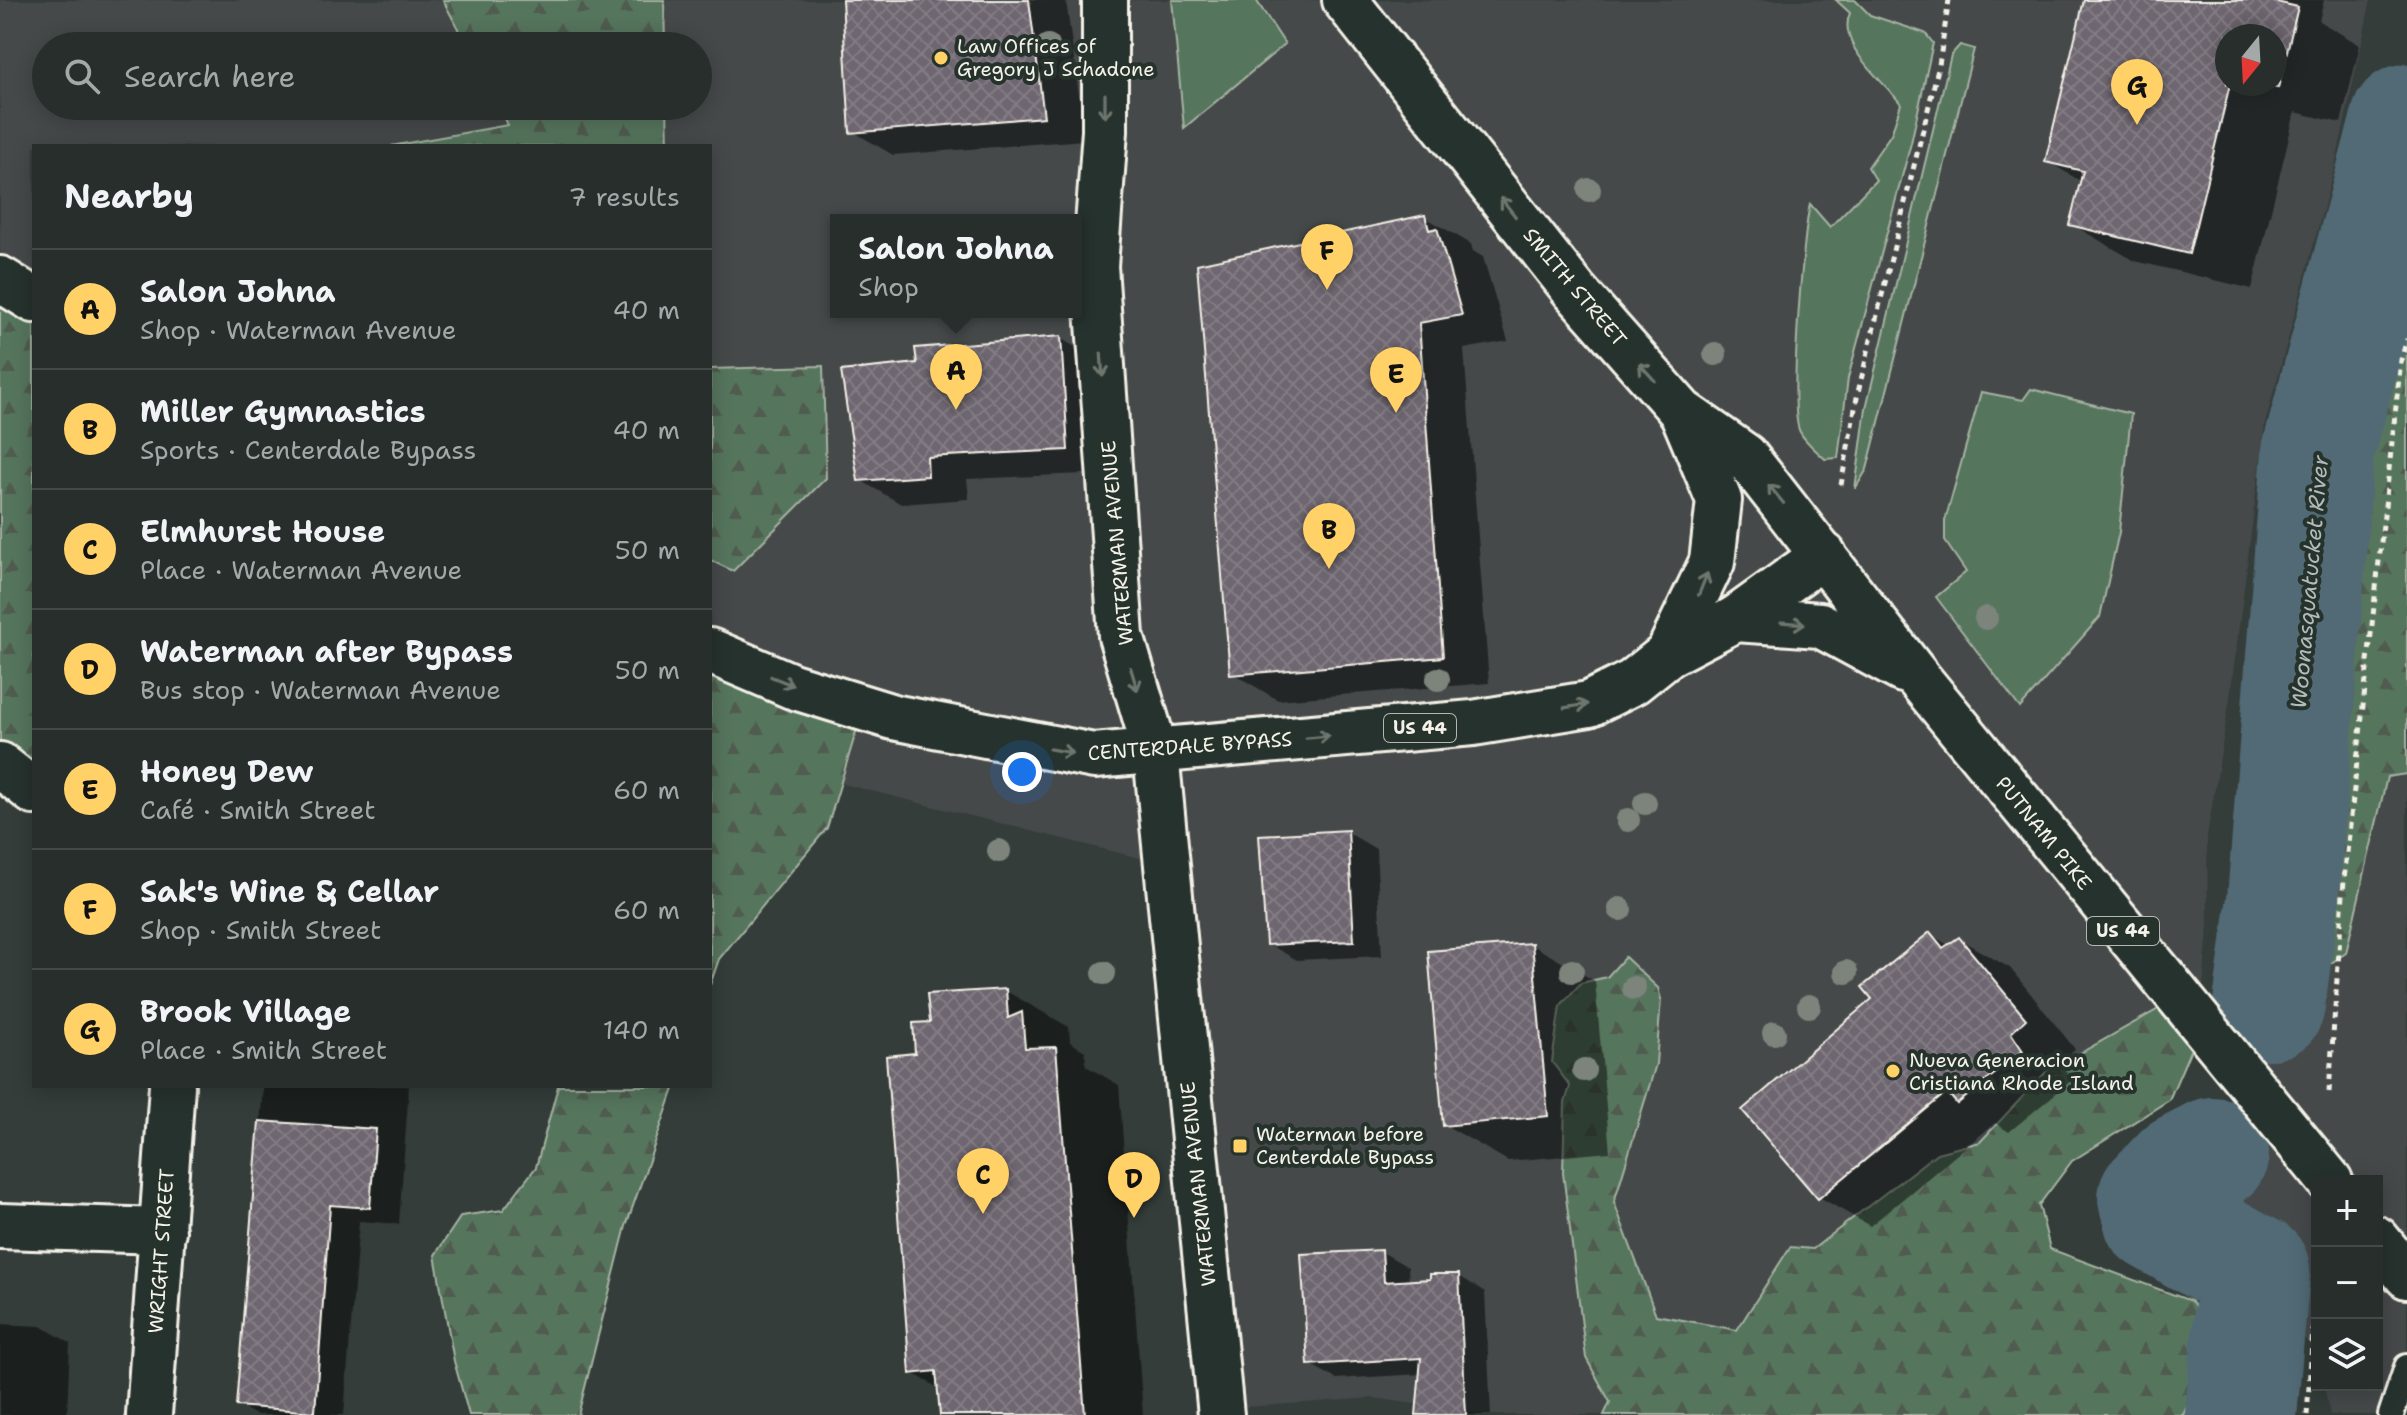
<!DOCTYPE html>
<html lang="en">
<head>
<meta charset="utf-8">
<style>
  :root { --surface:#272e2c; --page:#333a38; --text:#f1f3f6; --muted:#a4a8a9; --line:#434a48; --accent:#ffd166 }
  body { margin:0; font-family:"Shantell Sans",sans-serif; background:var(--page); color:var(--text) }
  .controls { position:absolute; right:24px; bottom:24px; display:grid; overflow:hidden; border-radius:0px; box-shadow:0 4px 20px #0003 }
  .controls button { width:72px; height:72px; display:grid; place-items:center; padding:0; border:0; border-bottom:2px solid var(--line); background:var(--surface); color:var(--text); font:40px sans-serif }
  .compass { position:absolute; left:2215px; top:24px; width:72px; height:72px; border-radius:50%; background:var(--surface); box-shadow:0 4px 20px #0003; rotate:198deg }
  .you { position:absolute; left:1022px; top:772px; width:28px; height:28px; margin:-20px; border:6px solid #fff; border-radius:50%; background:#1a73e8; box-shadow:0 0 0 12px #1a73e833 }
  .badge { display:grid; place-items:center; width:52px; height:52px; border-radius:50%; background:var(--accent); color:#111; font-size:26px; font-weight:700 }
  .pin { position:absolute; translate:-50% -66px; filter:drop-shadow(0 2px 4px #0008) }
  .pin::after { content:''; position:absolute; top:42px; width:28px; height:24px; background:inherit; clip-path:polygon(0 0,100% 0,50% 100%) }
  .popup { position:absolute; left:830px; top:214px; width:252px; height:104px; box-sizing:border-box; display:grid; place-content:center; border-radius:0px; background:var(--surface); filter:drop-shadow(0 2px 6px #0005); font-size:26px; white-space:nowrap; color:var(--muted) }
  .popup b { font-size:30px; color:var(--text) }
  .popup::after { content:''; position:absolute; left:50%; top:100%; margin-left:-16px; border:16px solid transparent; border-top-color:var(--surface) }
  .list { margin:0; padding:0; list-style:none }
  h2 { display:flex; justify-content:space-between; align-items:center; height:104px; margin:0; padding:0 32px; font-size:34px }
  h2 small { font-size:26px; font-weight:400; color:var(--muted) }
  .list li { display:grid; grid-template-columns:52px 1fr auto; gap:24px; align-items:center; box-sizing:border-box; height:120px; padding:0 32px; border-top:2px solid var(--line) }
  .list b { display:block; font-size:30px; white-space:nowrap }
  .list p { margin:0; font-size:26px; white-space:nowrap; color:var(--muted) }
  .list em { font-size:26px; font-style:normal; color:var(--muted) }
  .icon { flex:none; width:44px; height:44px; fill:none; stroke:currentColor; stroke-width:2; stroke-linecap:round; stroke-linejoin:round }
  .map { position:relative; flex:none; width:2407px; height:1415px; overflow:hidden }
  .search { position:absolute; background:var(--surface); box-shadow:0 4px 20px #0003; left:32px; top:32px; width:680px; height:88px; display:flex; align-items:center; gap:20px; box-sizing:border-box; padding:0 28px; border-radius:44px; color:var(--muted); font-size:30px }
  .panel { position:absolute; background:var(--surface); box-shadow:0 4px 20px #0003; left:32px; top:144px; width:680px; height:944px; border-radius:0px }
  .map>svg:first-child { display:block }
</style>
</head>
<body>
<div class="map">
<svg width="2407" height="1415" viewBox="0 0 2407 1415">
  <defs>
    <pattern id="forest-firs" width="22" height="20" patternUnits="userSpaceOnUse" patternTransform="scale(2)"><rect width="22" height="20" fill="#56755d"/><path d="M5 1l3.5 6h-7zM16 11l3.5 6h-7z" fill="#4f5c50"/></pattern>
    <pattern id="building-cross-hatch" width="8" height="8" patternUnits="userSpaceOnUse" patternTransform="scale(2)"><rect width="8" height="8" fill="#6e666f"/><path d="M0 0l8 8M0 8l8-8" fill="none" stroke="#837c84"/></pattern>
  </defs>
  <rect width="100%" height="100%" fill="#343d3a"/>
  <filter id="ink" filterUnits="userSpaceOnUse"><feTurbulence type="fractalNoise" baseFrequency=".0125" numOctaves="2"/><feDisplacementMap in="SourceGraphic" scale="16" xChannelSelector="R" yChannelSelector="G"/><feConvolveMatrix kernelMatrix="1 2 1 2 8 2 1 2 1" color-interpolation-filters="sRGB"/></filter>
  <g filter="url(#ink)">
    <!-- built -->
    <g fill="#45494a" fill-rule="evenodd">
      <path d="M0,0H2371L2336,162L2265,424L2230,697L2207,837L2208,931L2202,998L2045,1073L1980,1142L1937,1153L1812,1250L1790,1247L1737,1330L1656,1315L1614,1201L1656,1064L1607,977L1581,983L1565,1104L1563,1173L1586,1358L1611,1402L1604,1415H1493L1373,1398L1218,1409L1179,868L760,763L710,738V146H34V389L0,365ZM2227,36H2275V84H2227ZM46,46H698V106H46ZM836,220H1076V312H836Z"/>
      <polygon points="2407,774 2407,1415 2330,1415 2324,1385 2377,1385 2377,1181 2317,1181 2317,1353 2257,1284 2153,1224 2161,1197 2227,1139 2250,1075 2252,1050 2263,1009 2346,953 2387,777"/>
    </g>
    <!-- green -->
    <g fill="#56755d" stroke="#a5b3a2" stroke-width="2">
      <polygon points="1172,0 1256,0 1285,44 1184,128"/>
      <path d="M1836,0H1855L1870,15L1925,33L1933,43L1911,143L1848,378L1838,458L1825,459C1817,451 1805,442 1800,432C1788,411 1803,235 1810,204L1830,227L1876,180L1868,167L1891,134L1901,104C1882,79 1836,45 1850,13Z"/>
      <polygon points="1960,45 1974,49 1867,469 1855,489 1866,408 1951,55"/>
      <polygon points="2031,389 2131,414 2119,532 2100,617 2020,708 1936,597 1966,572 1945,541 1945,521 1981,392 2023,400"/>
    </g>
    <!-- forest -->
    <g fill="url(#forest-firs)" stroke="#a5b3a2" stroke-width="2">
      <polygon points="443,0 664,0 665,46 467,46"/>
      <polygon points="499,106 667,106 668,146 391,146 508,125"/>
      <polygon points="2407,148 2407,774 2387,777 2346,953 2263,1009 2291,859 2298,786 2327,612 2361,336"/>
      <polygon points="0,267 34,286 34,762 0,743"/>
      <polygon points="823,366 826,478 733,571 710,560 710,369"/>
      <polygon points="710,631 866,699 827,828 719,959 710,985"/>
      <polygon points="1625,957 1658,988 1661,999 1656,1064 1614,1202 1656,1315 1737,1330 1790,1247 1813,1249 1937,1153 1980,1142 2045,1073 2171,1002 2196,1037 2169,1100 2072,1161 2039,1205 2050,1249 2191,1301 2220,1335 2183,1415 1604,1415 1610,1402 1586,1358 1563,1173 1565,1103 1570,1086 1552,1062 1560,1006 1581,983 1607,977"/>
      <polygon points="558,1086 675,1086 626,1226 578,1415 469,1415 454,1361 435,1255 461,1216 503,1210 536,1167"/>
    </g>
    <!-- shadow -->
    <g fill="#0007" fill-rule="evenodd">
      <polygon points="844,0 1066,0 1085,140 893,155 852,131"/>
      <path d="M2086,0H2324L2319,21L2360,45L2341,123L2295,112L2252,289L2135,261L2071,224L2082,182L2047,161ZM2227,36H2275V84H2227Z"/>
      <polygon points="1425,217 1471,244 1473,251 1483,257 1508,341 1464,349 1489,683 1278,700 1232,673"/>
      <polygon points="1060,338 1101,362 1108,473 967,479 969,499 901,504 860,480 919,365"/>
      <polygon points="1347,832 1376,849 1382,956 1297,960 1268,944"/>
      <polygon points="1930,934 1950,946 1959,939 2010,968 2075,1049 2060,1063 2072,1080 2009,1132 1995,1123 1870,1226 1819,1197 1875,999"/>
      <polygon points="1532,945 1595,981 1610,1152 1508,1161 1445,1125"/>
      <polygon points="1006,991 1069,1027 1070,1042 1085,1051 1086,1066 1119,1085 1143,1415 942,1415 940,1389 911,1372 917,1055 932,1024"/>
      <polygon points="263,1086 409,1086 399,1224 359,1221 344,1415 256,1415 238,1405"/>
      <polygon points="1382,1252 1408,1267 1409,1283 1459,1276 1485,1292 1491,1415 1418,1415 1422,1374 1336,1379 1310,1364"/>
      <polygon points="0,1324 41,1326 70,1343 67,1415 0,1415"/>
    </g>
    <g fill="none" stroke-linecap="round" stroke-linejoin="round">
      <!-- river -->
      <g stroke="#516a75" stroke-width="112">
        <polyline points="2269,1004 2283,900 2318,452 2407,120"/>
        <polyline points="2213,1153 2182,1169 2154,1198 2159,1217 2254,1271 2241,1415"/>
      </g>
    </g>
    <!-- building -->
    <g fill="url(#building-cross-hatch)" stroke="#f4f1e8" stroke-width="2">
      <polygon points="842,0 1029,0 1044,117 850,133"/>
      <polygon points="2084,0 2268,0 2298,7 2278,88 2260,84 2275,84 2275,36 2227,36 2227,84 2230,84 2189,254 2069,225 2083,171 2045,162"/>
      <polygon points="1425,215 1429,230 1437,228 1462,315 1419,323 1443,657 1230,675 1197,264"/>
      <polygon points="1061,336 1068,450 927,457 928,476 858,481 841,371 917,363 915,348"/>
      <polygon points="1348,830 1354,941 1266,945 1259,835"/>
      <polygon points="1930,932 1943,948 1959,937 2026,1019 2011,1033 2023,1051 1957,1104 1947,1092 1818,1199 1742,1110 1872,999 1862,987"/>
      <polygon points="1532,943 1548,1116 1443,1126 1428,951"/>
      <polygon points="1006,989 1008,1018 1022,1012 1025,1048 1056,1047 1085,1415 940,1415 936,1371 910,1374 886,1056 915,1053 913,1023 930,1022 927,994"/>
      <polygon points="259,1121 376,1129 370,1208 330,1205 315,1412 236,1406"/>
      <polygon points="1382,1250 1384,1282 1430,1279 1430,1274 1459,1274 1466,1415 1416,1415 1421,1358 1308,1365 1301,1254"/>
    </g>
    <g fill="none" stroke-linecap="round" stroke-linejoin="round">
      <defs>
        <polyline id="lane" points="2391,1415 2407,1367"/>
        <g id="street">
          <polyline points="0,765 34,792"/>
          <polyline points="0,1226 163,1231"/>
          <polyline points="149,1415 172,1086"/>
        </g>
        <polyline id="secondary" points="1105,0 1105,131 1095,266 1121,636 1156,753 1221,1415"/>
        <g id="primary">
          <polyline points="1345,0 1574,290 1682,412 1745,456 1919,679 2330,1181"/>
          <polyline points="0,279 34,300"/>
          <polyline points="1735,619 1824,555"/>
          <polyline points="710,651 792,686 893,717 1094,756 1473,723 1589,704 1633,682 1668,654 1735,619 1820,625 1903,670"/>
          <polyline points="1668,654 1712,562 1719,500 1683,414"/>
          <polyline points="2377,1239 2407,1276"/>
        </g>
      </defs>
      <!-- lane casing -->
      <use href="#lane" stroke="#f4f1e8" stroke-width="30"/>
      <!-- street casing -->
      <use href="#street" stroke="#f4f1e8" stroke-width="50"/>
      <!-- secondary casing -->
      <use href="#secondary" stroke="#f4f1e8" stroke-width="50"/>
      <!-- primary casing -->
      <use href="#primary" stroke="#f4f1e8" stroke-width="50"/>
      <!-- path -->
      <g stroke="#f4f1e8" stroke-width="5" stroke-dasharray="6 6" stroke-linecap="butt">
        <polyline points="1841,485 1858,392 1939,65 1949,0"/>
        <polyline points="2329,1092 2344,880 2401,360 2407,339"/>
        <polyline points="2307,1415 2317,1272"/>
      </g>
      <!-- lane -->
      <use href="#lane" stroke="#26332d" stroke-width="24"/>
      <!-- street -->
      <use href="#street" stroke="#26332d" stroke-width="44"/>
      <!-- secondary -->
      <use href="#secondary" stroke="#26332d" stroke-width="44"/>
      <!-- primary -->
      <use href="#primary" stroke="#26332d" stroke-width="44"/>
    </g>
    <!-- trees -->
    <g fill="#7b847b">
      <circle cx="1048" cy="46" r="12"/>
      <circle cx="1589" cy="190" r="12"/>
      <circle cx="1715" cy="354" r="12"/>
      <circle cx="1986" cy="618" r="12"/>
      <circle cx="1438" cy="679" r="12"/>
      <circle cx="1645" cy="803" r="12"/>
      <circle cx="1628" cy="820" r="12"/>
      <circle cx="999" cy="851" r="12"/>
      <circle cx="1620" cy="909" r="12"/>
      <circle cx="1572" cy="971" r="12"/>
      <circle cx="1846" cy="972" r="12"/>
      <circle cx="1104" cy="973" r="12"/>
      <circle cx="1634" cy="988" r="12"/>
      <circle cx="1809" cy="1006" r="12"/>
      <circle cx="1774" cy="1033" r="12"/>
      <circle cx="1584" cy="1070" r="12"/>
    </g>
    <!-- one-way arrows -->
    <defs><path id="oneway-shaft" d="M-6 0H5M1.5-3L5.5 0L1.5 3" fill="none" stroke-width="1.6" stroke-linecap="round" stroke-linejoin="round" transform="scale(2)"/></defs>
    <g stroke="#6e766e">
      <use href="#oneway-shaft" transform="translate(1105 106) rotate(90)"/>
      <use href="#oneway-shaft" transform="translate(1508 207) rotate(-128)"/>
      <use href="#oneway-shaft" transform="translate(1102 365) rotate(86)"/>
      <use href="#oneway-shaft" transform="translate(1647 372) rotate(-132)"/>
      <use href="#oneway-shaft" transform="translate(1776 494) rotate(-129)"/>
      <use href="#oneway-shaft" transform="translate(1703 584) rotate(-68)"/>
      <use href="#oneway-shaft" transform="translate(1793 623) rotate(4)"/>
      <use href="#oneway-shaft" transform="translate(1134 679) rotate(73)"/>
      <use href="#oneway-shaft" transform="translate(782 681) rotate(22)"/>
      <use href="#oneway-shaft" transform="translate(1576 706) rotate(-9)"/>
      <use href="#oneway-shaft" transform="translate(1318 737) rotate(-5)"/>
      <use href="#oneway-shaft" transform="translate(1061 751) rotate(10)"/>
    </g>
  </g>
  <!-- markers -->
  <g fill="#ffd166" stroke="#26332d" stroke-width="3">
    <circle cx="941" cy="58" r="8"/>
    <circle cx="1893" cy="1071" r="8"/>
    <rect x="1232" y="1138" width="16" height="16" rx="4"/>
  </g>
  <g text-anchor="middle" stroke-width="8" stroke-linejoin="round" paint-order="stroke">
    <!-- shield labels -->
    <g fill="#26332d" stroke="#b6b8b0" stroke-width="2">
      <rect x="1384" y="714" width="72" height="28" rx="6"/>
      <rect x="2087" y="917" width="72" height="28" rx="6"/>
    </g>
    <g font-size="18" font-weight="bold" fill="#f4f1e8">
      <text x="1420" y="734">US 44</text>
      <text x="2123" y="937">US 44</text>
    </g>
    <!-- poi labels -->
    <g font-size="20" fill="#f4f1e8" stroke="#26332d" text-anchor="start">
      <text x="957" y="53">Law Offices of<tspan x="957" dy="23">Gregory J Schadone</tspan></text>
      <text x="1909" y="1067">Nueva Generacion<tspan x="1909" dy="23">Cristiana Rhode Island</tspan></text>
      <text x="1256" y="1141">Waterman before<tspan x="1256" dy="23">Centerdale Bypass</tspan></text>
    </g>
    <!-- street labels -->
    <g font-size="20" fill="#f4f1e8" stroke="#26332d">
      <text transform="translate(1575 287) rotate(50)" y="7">SMITH STREET</text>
      <text transform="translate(1117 543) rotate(-95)" y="7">WATERMAN AVENUE</text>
      <text transform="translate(1190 746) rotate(-4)" y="7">CENTERDALE BYPASS</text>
      <text transform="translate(2044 833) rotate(51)" y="7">PUTNAM PIKE</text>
      <text transform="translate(1198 1184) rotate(-96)" y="7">WATERMAN AVENUE</text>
      <text transform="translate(161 1251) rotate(-86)" y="7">WRIGHT STREET</text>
    </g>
    <!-- water labels -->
    <g font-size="22" font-style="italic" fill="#b3bbba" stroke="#26332d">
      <text transform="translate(2309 582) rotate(-85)" y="8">Woonasquatucket River</text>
    </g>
  </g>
</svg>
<div class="controls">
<button>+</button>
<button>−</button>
<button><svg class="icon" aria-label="layers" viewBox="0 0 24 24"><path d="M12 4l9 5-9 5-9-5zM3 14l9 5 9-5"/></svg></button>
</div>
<svg class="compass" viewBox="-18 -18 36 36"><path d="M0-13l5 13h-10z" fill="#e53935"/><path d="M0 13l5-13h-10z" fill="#a4a8a9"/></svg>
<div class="you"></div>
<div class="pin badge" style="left:956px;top:410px">A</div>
<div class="popup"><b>Salon Johna</b>Shop</div>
<div class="pin badge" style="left:1329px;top:569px">B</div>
<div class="pin badge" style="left:983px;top:1214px">C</div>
<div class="pin badge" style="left:1134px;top:1218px">D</div>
<div class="pin badge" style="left:1396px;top:413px">E</div>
<div class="pin badge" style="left:1327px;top:290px">F</div>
<div class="pin badge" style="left:2137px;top:125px">G</div>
<div class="search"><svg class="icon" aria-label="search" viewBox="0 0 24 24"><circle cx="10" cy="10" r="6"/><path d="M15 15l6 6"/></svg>Search here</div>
<section class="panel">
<h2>Nearby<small>7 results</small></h2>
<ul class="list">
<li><span class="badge">A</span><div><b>Salon Johna</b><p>Shop · Waterman Avenue</p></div><em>40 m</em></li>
<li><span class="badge">B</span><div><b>Miller Gymnastics</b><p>Sports · Centerdale Bypass</p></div><em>40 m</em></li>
<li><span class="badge">C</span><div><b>Elmhurst House</b><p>Place · Waterman Avenue</p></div><em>50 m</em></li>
<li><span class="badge">D</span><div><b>Waterman after Bypass</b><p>Bus stop · Waterman Avenue</p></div><em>50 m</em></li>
<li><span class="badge">E</span><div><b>Honey Dew</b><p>Café · Smith Street</p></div><em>60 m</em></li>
<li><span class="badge">F</span><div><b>Sak's Wine &amp; Cellar</b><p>Shop · Smith Street</p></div><em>60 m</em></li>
<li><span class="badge">G</span><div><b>Brook Village</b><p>Place · Smith Street</p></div><em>140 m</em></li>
</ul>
</section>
</div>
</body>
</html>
